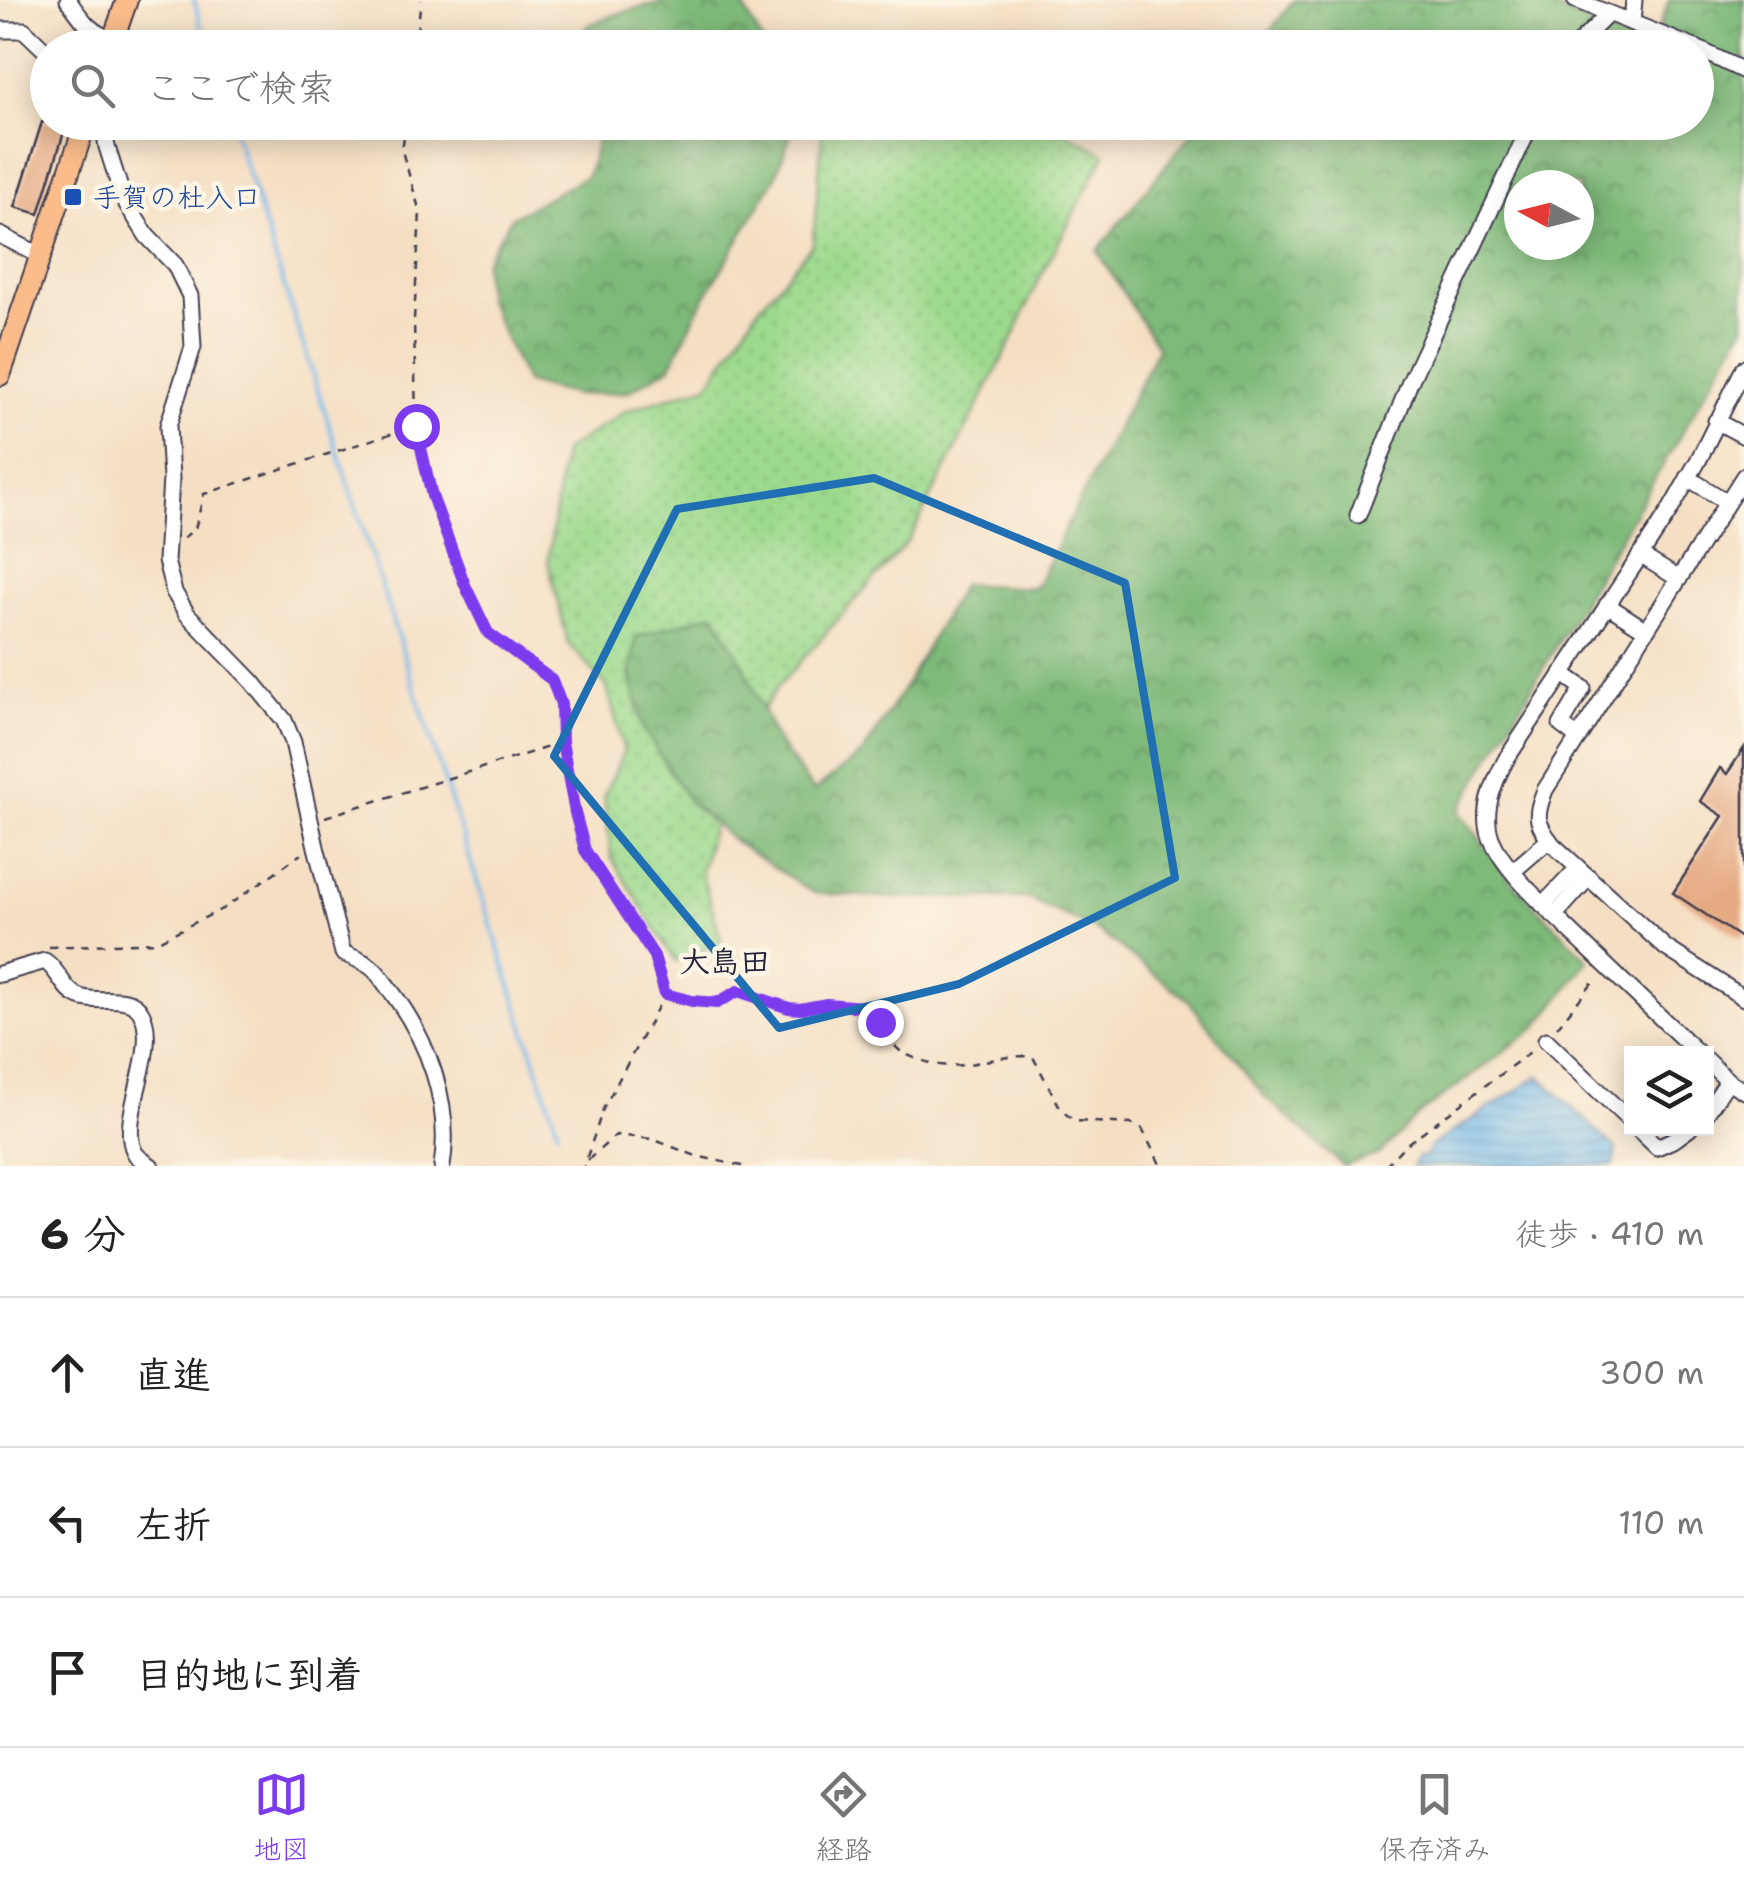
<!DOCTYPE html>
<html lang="ja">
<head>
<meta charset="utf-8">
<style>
  :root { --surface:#fff; --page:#f2f2f2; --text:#222; --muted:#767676; --line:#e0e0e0; --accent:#7c3aed }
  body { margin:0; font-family:"Shantell Sans","Klee One",sans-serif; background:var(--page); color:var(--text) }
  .controls { position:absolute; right:30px; bottom:30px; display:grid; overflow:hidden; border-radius:0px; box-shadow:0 5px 25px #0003 }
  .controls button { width:90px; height:90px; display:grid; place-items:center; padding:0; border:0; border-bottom:2px solid var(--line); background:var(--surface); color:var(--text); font:50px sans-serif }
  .compass { position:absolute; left:1504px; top:170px; width:90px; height:90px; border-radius:50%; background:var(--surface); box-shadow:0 5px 25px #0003; rotate:277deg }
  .stop { position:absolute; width:30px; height:30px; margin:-22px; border:8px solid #7c3aed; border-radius:50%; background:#fff }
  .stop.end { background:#7c3aed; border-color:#fff; box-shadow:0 2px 10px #0008 }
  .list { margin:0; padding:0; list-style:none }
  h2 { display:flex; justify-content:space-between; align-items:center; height:130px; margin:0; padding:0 40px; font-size:42px }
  h2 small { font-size:32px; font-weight:400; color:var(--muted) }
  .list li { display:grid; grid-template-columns:65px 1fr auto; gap:30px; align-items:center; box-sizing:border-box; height:150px; padding:0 40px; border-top:2px solid var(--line) }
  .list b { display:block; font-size:38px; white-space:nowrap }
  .list em { font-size:32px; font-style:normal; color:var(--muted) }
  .icon { flex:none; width:55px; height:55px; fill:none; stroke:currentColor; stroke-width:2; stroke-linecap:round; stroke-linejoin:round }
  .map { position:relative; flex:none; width:1744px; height:1166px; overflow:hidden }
  .search { position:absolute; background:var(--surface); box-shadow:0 5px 25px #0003; left:30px; right:30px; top:30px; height:110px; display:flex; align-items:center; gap:25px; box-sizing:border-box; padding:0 35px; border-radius:55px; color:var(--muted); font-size:38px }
  .sheet { height:580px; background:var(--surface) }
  nav { display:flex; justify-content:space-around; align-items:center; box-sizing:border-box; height:140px; border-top:2px solid var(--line); background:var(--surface); font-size:28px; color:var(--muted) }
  nav a { display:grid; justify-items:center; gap:5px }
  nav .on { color:var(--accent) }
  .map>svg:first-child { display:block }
</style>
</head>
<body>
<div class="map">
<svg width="1744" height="1166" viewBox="0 0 1744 1166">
  <defs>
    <pattern id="grass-dots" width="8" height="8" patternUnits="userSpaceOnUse" patternTransform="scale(2.5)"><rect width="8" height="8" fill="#9dda8e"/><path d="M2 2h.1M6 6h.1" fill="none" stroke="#87bb7b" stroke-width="1.8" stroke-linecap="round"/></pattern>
    <pattern id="forest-crowns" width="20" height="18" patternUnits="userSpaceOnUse" patternTransform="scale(2.5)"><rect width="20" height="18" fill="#7eba79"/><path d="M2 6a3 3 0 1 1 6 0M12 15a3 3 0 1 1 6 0" fill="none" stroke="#679764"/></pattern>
    <pattern id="water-rules" width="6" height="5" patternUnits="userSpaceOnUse" patternTransform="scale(2.5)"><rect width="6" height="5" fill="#74baeb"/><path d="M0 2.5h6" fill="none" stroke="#5f97c0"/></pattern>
  </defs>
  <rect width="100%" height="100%" fill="#fcf5e5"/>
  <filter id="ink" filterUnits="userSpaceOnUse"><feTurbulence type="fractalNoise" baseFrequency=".01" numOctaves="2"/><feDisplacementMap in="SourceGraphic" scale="20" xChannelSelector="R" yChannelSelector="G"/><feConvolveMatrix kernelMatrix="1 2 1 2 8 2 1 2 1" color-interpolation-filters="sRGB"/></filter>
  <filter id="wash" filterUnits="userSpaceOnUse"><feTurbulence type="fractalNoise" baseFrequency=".0048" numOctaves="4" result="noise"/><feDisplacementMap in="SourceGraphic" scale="40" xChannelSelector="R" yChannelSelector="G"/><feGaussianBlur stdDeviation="2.25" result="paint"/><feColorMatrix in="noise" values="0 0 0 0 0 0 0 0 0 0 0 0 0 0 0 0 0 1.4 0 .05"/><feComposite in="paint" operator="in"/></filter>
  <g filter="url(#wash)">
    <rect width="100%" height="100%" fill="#f5dfc4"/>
    <!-- grass -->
    <polygon fill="url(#grass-dots)" stroke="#607e64" stroke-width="2.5" points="823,123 1049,123 1105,154 1034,289 1015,334 909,540 776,689 731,759 701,871 722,942 676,962 611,857 604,795 624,751 607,687 568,643 548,562 563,452 628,410 708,385 757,310 813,244"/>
    <!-- forest -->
    <g fill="url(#forest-crowns)" stroke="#506e5a" stroke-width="2.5" fill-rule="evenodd">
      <polygon points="668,0 740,0 765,47 574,47 587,26 620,13"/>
      <polygon points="1294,0 1536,0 1644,47 1257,48"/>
      <path d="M1669,0H1744V327L1459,811L1511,881L1589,960L1537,1027L1418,1115L1379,1154L1343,1166L1264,1096L1187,999L1097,930L1027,898H894L814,893L739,845L689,802L643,728L630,674L636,637L714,613L743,664L778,743L814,791L863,753L907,683L962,584L1035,588L1158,348L1097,251L1200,123L1696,122V48L1653,47ZM1519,185H1579V245H1519Z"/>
      <polygon points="585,123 795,123 775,178 701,304 670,367 627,392 576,395 526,383 486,297 484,262 512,217 587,176 597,141"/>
    </g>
    <!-- water -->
    <polygon fill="url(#water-rules)" stroke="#4b6e93" stroke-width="2.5" points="1539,1076 1616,1149 1614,1165 1413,1166 1418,1156 1425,1158 1432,1145"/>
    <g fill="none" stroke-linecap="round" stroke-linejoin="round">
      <!-- stream -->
      <g stroke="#74baeb" stroke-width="4">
        <polyline points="194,0 207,48"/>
        <polyline points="231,122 558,1131"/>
      </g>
    </g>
    <g id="blocks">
      <!-- building -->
      <g fill="#e4a57d">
        <polygon points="42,122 67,122 39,214 15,207"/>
        <polygon points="1744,748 1744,940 1673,893 1723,816 1700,801 1720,768 1727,774"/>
      </g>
    </g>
  </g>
  <g filter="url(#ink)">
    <use href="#blocks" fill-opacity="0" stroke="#423e50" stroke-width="2.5"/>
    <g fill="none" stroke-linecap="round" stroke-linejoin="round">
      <defs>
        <g id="minor">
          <path d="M68,0C81,18 90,34 113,39"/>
          <polyline points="1575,0 1695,48"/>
          <polyline points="1632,23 1634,0"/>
          <polyline points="0,30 24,30 48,53"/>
          <polyline points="1574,48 1608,14"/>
          <polyline points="1696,48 1744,71"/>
          <path d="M103,122L107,147L123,198L147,236L175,265L190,296L193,347L168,426L171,479L166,561L174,592L187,614L252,681L284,720L293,742L316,847L343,953C352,957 363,961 371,967C379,973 385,984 391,991C428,1040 452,1104 442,1166"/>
          <polyline points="0,235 41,256"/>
          <polyline points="1716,421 1744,436"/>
          <path d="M1744,476L1545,790C1535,816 1535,822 1553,845L1666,948L1744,998"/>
          <polyline points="1688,478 1727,502"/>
          <polyline points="1358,515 1410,382 1532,122"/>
          <polyline points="1640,555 1679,579"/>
          <polyline points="1607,605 1646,630"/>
          <polyline points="1562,673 1583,688 1561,725 1578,738"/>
          <polyline points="1513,871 1549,840"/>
          <polyline points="1543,905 1578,868"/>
          <polyline points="1554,916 1589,877"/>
          <path d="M0,974L45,961C61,972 63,993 83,998C101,1003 131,993 141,1012C161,1048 118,1117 134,1151C137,1158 144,1161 151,1166"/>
          <polyline points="1546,1040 1632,1123"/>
          <path d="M1699,1054C1654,1011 1609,969 1565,926C1541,902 1504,870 1491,838C1481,811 1494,781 1507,758L1669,512L1698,461L1744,368"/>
          <polyline points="1706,1060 1728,1081 1744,1091"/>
          <polyline points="1706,1114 1728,1081"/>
          <polyline points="1637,1128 1657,1147 1675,1139 1690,1128"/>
        </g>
        <g id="major">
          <polyline points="110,48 127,0"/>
          <polyline points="0,375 86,122"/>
        </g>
      </defs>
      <!-- minor casing -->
      <use href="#minor" stroke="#423e50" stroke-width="19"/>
      <!-- major casing -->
      <use href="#major" stroke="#423e50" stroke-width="24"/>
      <!-- path -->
      <g stroke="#423e50" stroke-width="2.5" stroke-dasharray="8 8" stroke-linecap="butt">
        <polyline points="415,48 421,0"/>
        <polyline points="406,122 402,151 420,212 414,319 416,426 431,496 465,585 489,633 552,680 561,704 562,742 575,813 585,850 654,956 665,994 603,1109 584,1166"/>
        <polyline points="183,538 195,529 204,494 415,426"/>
        <polyline points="325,817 561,743"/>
        <polyline points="49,947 156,942 226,907 301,854"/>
        <path d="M666,994L692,1001L717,1003L738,991C757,996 778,1009 797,1009C818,1009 845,998 865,1008C882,1017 885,1038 899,1050C905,1055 919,1060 927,1062C962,1074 997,1052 1033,1057L1062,1111L1075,1121L1131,1124L1142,1129L1161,1166"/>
        <polyline points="1557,1027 1596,979"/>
        <polyline points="588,1160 616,1135 652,1139 696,1156 742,1166"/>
        <polyline points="1385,1166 1404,1146 1533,1050"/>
      </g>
      <!-- minor -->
      <use href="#minor" stroke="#fff" stroke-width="15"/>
      <!-- major -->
      <use href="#major" stroke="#f9bc8a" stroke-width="20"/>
    </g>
  </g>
  <g fill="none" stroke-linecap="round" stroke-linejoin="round" filter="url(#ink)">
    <!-- route -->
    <polyline stroke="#7c3aed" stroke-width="12" points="416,426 432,496 465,585 488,633 552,680 561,704 562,742 575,813 585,850 654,956 665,994 692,1001 717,1003 738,991 789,1008 800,1009 827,1004 864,1007 880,1022"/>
  </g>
  <!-- marked area -->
  <path fill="none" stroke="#1f6fb2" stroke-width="8" stroke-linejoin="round" d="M874,478L1125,583L1175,878L959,984L779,1028L554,756L677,509Z"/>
  <!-- markers -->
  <rect fill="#1a4fb4" stroke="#fcf5e5" stroke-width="4" x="63" y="187" width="20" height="20" rx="5"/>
  <g text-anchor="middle" stroke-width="9" stroke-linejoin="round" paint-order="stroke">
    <!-- transit labels -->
    <g font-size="28" fill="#164399" stroke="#fcf5e5" text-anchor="start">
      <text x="93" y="207">手賀の杜入口</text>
    </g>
    <!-- neighbourhood labels -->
    <g font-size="30" font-weight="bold" fill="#22223b" stroke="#fcf5e5">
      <text x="725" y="972">大島田</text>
    </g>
  </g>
</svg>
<div class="controls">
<button><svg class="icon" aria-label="layers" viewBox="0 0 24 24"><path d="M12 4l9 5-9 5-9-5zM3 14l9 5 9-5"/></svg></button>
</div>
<svg class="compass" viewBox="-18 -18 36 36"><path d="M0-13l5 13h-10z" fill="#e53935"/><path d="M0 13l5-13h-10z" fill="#767676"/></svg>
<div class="stop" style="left:416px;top:426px"></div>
<div class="stop end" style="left:880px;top:1022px"></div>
<div class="search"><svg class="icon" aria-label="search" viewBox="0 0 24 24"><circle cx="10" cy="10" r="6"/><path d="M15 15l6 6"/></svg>ここで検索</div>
</div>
<section class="sheet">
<h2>6 分<small>徒歩 · 410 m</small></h2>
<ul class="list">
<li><svg class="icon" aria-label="ahead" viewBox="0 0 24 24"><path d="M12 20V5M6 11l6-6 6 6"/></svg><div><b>直進</b></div><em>300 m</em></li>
<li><svg class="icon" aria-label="left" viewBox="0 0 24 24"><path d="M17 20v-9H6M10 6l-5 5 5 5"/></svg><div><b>左折</b></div><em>110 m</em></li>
<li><svg class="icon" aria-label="arrive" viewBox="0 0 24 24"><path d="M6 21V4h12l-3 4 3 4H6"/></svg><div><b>目的地に到着</b></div></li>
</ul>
</section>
<nav>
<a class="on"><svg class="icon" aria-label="map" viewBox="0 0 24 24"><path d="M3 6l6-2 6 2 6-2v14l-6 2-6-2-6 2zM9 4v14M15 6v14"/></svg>地図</a>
<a><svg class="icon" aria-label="directions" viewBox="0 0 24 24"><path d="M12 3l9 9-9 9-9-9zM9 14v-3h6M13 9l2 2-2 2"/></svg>経路</a>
<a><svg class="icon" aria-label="saved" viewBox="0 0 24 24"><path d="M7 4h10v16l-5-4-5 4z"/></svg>保存済み</a>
</nav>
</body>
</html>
